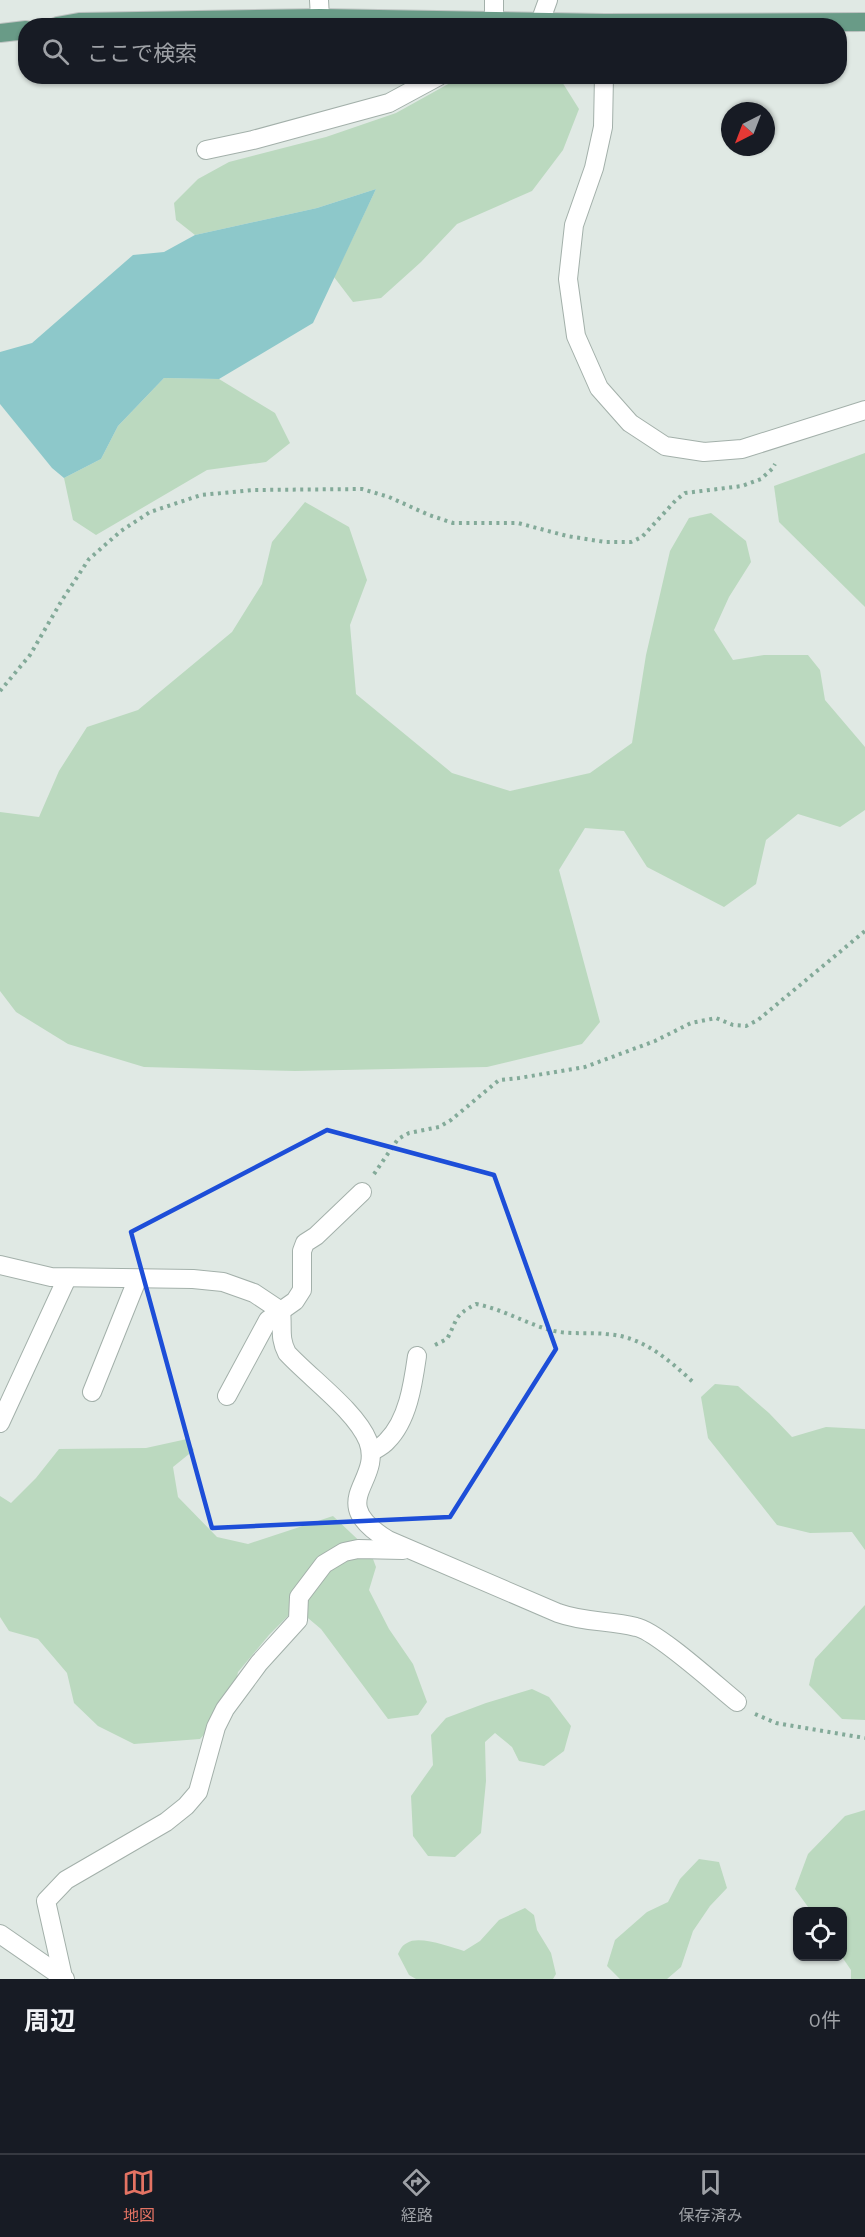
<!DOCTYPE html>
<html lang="ja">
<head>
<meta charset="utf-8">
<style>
  :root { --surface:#171b24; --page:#20242c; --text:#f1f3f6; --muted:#9ea1a6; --line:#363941; --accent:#e47363 }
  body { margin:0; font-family:"Work Sans","Noto Sans JP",sans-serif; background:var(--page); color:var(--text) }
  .controls { position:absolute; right:18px; bottom:18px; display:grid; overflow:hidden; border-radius:12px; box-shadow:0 2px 4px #0004 }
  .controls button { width:54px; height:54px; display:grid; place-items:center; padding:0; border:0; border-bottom:2px solid var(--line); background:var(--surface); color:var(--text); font:30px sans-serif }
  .compass { position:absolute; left:721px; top:102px; width:54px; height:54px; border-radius:50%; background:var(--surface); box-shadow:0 2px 4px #0004; rotate:222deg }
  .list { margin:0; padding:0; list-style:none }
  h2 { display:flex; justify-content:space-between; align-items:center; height:78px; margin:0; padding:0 24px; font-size:26px }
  h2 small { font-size:20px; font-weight:400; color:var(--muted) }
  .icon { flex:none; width:33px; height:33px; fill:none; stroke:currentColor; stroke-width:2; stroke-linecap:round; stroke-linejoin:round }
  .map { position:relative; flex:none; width:865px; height:1979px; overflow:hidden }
  .search { position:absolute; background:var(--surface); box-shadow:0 2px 4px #0004; left:18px; right:18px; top:18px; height:66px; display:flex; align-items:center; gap:15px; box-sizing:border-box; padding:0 21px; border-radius:24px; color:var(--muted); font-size:22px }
  .sheet { height:174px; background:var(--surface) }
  nav { display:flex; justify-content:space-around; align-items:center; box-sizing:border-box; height:84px; border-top:2px solid var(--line); background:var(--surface); font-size:16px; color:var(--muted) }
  nav a { display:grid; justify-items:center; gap:3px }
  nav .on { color:var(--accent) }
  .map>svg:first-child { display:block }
</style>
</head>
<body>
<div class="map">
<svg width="865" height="1979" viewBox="0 0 865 1979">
  <rect width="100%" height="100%" fill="#e0e9e4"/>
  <!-- green -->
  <g fill="#bbd9bf">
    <polygon points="456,77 559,77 579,109 563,150 532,191 457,224 421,262 381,298 353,302 334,277 376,189 317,208 195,235 176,220 174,203 198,179 229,162 326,137 396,113 450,83"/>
    <polygon points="164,378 219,379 275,413 290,443 266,462 207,470 96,535 73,520 64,478 101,459 118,426"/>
    <polygon points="865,453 865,607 779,522 774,486"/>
    <polygon points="305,502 349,527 367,580 350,625 356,694 452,773 510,791 590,773 632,743 646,655 670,551 689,518 711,513 746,541 751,562 729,597 714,630 733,660 764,655 808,655 820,670 825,700 865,747 865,810 840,827 798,814 766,840 756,884 724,907 647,867 624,831 585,828 559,870 600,1022 582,1044 487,1067 295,1071 144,1067 68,1044 16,1012 0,991 0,812 39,817 59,771 87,727 138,710 232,632 262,584 272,542"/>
    <polygon points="715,1384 738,1386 769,1413 792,1437 826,1427 865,1429 865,1550 852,1532 810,1533 777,1525 708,1438 701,1397"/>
    <polygon points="187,1439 194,1450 173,1467 178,1497 217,1537 248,1544 333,1516 370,1551 376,1567 369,1590 389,1629 413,1664 427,1702 418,1715 388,1719 321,1629 296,1608 269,1635 238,1672 231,1705 200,1739 134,1744 98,1726 74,1703 67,1673 38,1639 9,1631 0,1617 0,1496 11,1503 36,1478 59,1449 146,1448"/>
    <polygon points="865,1605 865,1720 842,1719 809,1685 815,1659"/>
    <polygon points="532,1689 549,1697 571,1726 564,1751 544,1766 519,1761 512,1747 495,1733 485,1742 486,1781 481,1833 455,1857 428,1856 413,1836 411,1796 433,1765 431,1735 446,1718 486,1703"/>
    <polygon points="865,1810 865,1979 851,1979 851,1970 842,1957 842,1912 811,1911 795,1889 808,1854 845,1816"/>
    <polygon points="699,1859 719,1862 727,1888 710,1906 693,1931 681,1967 667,1979 620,1979 607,1966 615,1940 647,1912 668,1902 680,1879"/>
    <path d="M525,1908L534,1915L537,1930L551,1953L556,1974L553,1979H416L409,1975L398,1954C400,1950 402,1945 407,1943C419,1935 450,1947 464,1951L480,1941L499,1920Z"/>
  </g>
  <!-- water -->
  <polygon fill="#8dc8ca" points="376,189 313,323 219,379 164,378 118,426 101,459 64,478 52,468 0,404 0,352 32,343 133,255 164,252 195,235 317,208"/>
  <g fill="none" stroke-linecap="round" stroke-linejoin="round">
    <defs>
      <g id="minor">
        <polyline points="319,0 320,18"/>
        <polyline points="494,21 494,0"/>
        <polyline points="540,22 548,0"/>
        <polyline points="604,76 603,127 594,168 574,225 568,279 576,336 599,388 630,423 665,446 704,452 742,449 865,410"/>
        <polyline points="206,150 253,140 389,103 439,76"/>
        <path d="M0,1265L51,1277L193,1279L223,1282L254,1293L281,1311C283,1328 279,1338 287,1353C310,1378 356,1411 368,1441C384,1483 323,1500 388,1540L558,1613C586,1623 609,1620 636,1627C657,1631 717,1686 737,1702"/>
        <polyline points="92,1392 137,1280"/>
        <polyline points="227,1396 268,1320 295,1301 302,1290 302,1251 305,1243 316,1236 362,1192"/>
        <polyline points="0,1423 67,1278"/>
        <path d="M371,1452C376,1449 383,1446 387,1441C408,1420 413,1384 417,1356"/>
        <polyline points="0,1934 65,1979"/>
        <polyline points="63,1977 46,1901 66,1880 166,1822 186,1806 198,1792 216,1727 225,1709 259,1663 298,1620 299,1597 324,1564 344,1552 358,1549 403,1550"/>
      </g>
      <g id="major">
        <polyline points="57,26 79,22 320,18 604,23 865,22"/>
        <polyline points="0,33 26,30"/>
      </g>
    </defs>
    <!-- minor casing -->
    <use href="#minor" stroke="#a3b0aa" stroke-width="20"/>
    <!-- major casing -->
    <use href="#major" stroke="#bdc3c1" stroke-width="20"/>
    <!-- path -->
    <g stroke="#83aa99" stroke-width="4" stroke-dasharray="3 4.5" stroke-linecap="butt">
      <polyline points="0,691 30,655 62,600 89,559 121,531 150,512 201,495 254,490 362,489 389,497 429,515 453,523 518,523 567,536 605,542 631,542 642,537 676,500 685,493 742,486 761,479 772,469 775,464"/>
      <polyline points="374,1174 398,1139 409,1133 439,1127 451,1120 499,1080 519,1078 585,1067 655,1041 691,1023 716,1018 733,1025 746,1026 758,1020 865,931"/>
      <path d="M435,1345L447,1339C458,1319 453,1316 476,1304C502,1309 525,1323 550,1330C568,1335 587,1332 606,1334C642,1336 668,1359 693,1382"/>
      <polyline points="755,1714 776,1723 865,1738"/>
    </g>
    <!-- minor -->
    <use href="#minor" stroke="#fff" stroke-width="18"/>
    <!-- major -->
    <use href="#major" stroke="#699b87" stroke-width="18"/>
  </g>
  <!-- marked area -->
  <path fill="none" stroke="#1d4ed8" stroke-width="4.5" stroke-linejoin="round" d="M327,1130L494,1175L556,1349L450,1517L212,1528L131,1232Z"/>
</svg>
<div class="controls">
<button><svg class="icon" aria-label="locate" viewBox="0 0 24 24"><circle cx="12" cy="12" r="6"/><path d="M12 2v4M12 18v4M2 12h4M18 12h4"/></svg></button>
</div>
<svg class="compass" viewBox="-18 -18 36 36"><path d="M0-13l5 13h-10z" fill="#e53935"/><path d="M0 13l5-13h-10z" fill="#9ea1a6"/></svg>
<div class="search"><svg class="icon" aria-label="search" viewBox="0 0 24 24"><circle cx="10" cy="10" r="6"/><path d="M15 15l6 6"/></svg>ここで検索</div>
</div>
<section class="sheet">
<h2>周辺<small>0件</small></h2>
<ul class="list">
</ul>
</section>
<nav>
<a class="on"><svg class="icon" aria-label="map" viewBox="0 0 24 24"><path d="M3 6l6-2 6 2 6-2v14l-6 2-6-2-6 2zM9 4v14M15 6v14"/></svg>地図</a>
<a><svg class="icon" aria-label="directions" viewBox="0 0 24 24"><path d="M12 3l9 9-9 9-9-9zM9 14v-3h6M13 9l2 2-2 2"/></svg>経路</a>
<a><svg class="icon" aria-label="saved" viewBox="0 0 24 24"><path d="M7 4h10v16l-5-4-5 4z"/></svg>保存済み</a>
</nav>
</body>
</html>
